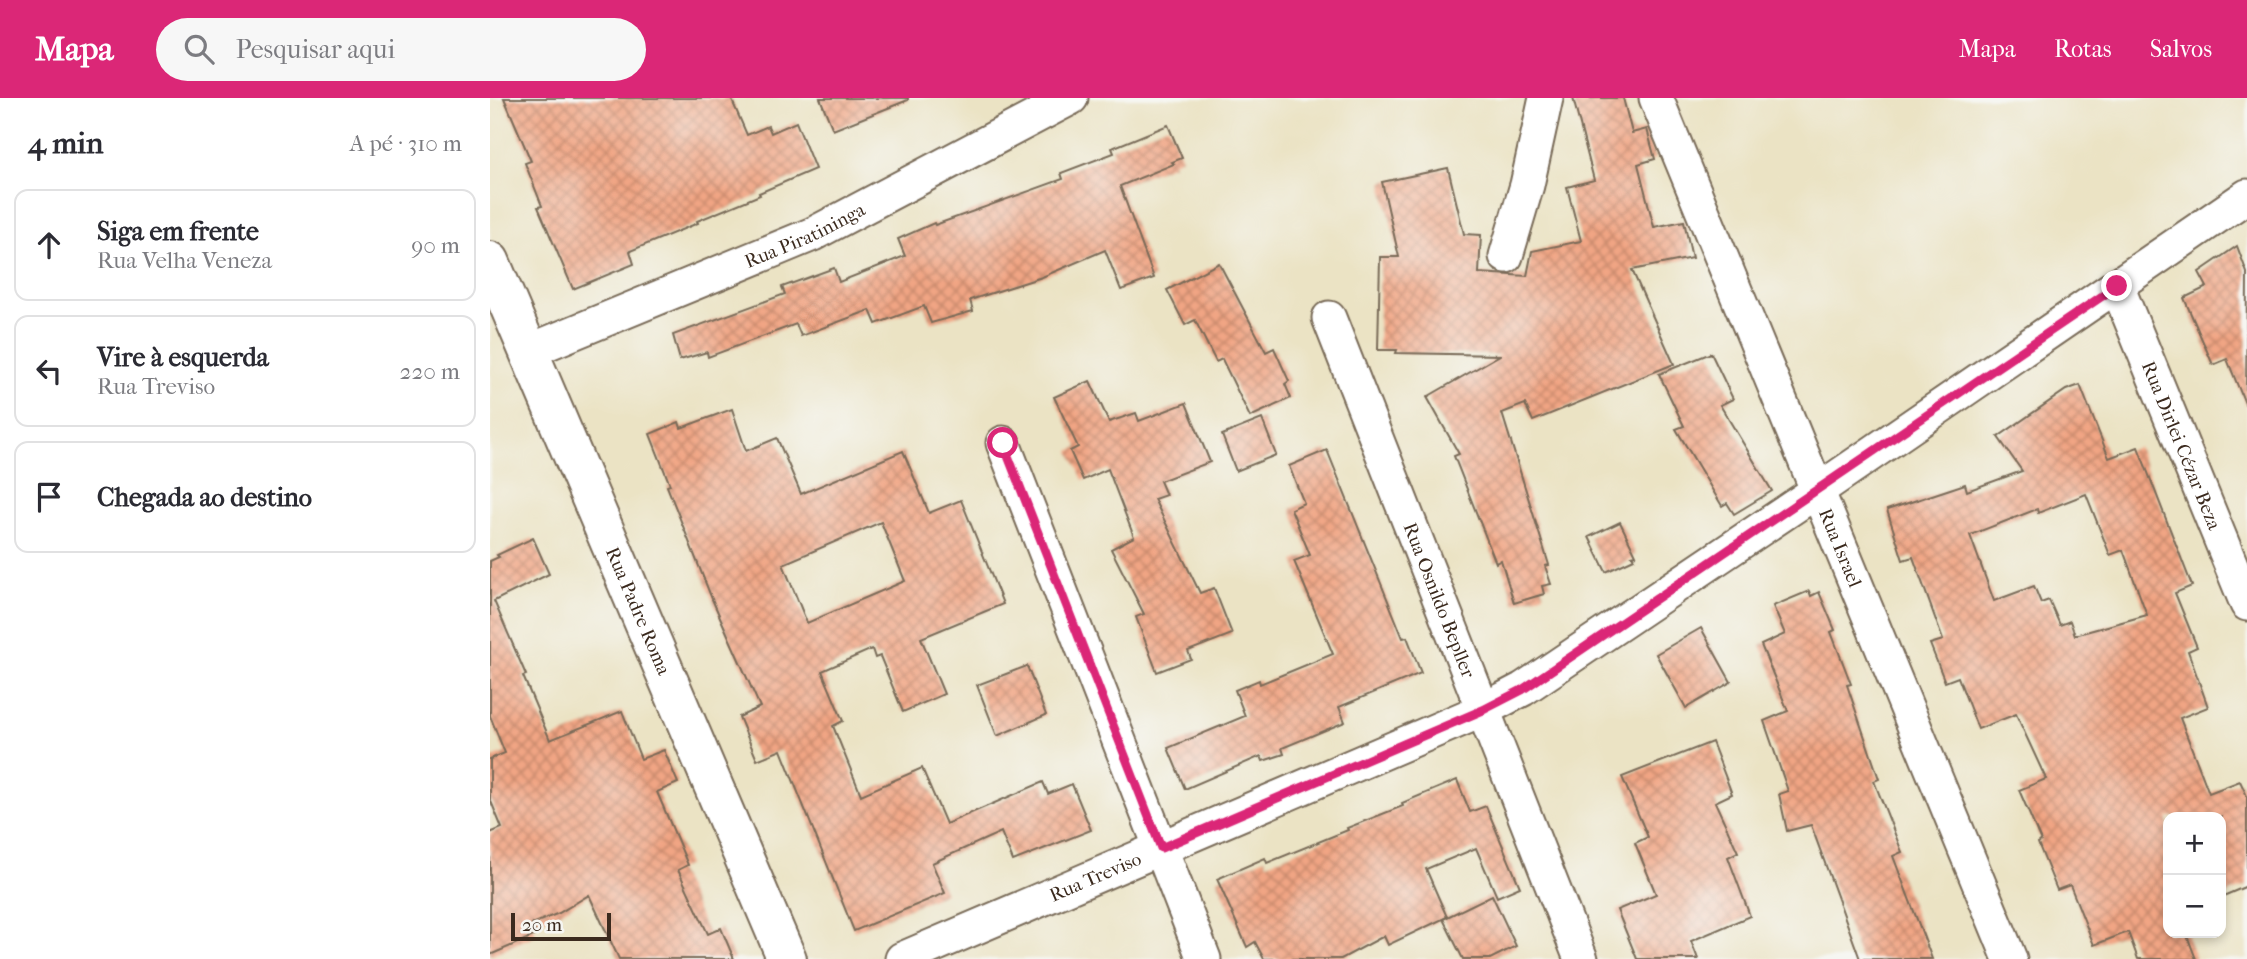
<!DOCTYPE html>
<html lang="pt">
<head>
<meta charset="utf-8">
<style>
  :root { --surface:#fff; --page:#f7f7f7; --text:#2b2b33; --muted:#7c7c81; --line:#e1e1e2; --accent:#db2777 }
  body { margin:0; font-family:"IM FELL French Canon",serif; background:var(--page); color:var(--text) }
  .controls { position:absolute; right:21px; bottom:21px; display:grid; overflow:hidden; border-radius:14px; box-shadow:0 4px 10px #0003 }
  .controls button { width:63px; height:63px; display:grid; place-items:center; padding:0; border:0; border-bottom:2px solid var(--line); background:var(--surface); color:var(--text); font:35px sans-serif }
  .scale { position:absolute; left:21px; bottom:18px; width:100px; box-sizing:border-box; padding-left:7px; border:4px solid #3b2a1e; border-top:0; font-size:19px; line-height:24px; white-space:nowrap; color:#3b2a1e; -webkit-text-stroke:5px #f6f6f2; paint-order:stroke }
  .stop { position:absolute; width:21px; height:21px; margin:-16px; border:5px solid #db2777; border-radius:50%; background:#fff }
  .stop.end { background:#db2777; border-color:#fff; box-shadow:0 2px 7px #0008 }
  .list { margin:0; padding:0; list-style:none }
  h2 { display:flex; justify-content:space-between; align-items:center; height:91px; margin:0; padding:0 28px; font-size:30px }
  h2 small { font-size:23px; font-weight:400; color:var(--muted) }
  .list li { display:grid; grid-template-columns:46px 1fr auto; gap:21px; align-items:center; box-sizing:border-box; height:112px; margin:0 14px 14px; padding:0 14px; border:2px solid var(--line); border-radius:14px }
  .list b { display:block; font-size:26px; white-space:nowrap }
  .list p { margin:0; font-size:23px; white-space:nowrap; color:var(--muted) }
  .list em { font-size:23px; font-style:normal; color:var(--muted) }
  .icon { flex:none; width:38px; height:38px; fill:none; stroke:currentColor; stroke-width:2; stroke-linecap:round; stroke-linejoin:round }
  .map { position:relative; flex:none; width:1757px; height:861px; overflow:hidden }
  header { display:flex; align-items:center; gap:42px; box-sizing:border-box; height:98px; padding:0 35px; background:var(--accent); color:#fff }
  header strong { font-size:33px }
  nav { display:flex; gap:38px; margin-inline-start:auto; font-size:24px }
  .search { width:490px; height:63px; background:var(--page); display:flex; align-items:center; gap:18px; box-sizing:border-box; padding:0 24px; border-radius:38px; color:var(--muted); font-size:26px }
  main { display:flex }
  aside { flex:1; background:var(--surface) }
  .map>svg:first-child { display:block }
</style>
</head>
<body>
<header>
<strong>Mapa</strong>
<div class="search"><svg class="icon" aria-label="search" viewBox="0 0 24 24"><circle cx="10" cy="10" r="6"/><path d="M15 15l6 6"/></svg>Pesquisar aqui</div>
<nav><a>Mapa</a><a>Rotas</a><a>Salvos</a></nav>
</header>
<main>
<aside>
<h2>4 min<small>A pé · 310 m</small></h2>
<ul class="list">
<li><svg class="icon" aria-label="ahead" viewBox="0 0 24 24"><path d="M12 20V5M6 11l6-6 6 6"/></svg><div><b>Siga em frente</b><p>Rua Velha Veneza</p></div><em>90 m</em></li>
<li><svg class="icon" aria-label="left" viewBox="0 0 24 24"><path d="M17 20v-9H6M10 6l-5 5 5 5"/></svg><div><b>Vire à esquerda</b><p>Rua Treviso</p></div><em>220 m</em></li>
<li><svg class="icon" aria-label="arrive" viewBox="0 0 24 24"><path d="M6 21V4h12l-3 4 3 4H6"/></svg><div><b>Chegada ao destino</b></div></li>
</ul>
</aside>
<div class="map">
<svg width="1757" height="861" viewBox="0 0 1757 861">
  <defs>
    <pattern id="building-cross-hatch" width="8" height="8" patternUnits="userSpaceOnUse" patternTransform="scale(1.75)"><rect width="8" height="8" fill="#f1a584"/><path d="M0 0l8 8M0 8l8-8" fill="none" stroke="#c4876b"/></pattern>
  </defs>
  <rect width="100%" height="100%" fill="#f6f6f2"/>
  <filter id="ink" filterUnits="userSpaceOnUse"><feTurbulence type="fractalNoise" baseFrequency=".0143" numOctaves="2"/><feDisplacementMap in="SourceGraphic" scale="14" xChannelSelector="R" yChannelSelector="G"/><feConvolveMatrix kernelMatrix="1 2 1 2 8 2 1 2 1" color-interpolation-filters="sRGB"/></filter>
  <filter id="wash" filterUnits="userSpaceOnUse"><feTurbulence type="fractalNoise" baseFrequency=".00686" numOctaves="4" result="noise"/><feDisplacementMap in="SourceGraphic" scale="28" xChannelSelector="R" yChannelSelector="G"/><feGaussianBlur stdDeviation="1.57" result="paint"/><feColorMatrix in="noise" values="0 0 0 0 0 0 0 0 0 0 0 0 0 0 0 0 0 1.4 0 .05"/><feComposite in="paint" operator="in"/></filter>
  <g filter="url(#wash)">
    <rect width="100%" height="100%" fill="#ebe3c4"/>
    <g id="blocks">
      <!-- building -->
      <g fill="url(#building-cross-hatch)" fill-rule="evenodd">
        <polygon points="14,0 241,0 257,37 278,28 281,35 306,24 325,71 269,95 270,97 207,123 208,125 140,153 144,166 83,191 48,109 52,108 35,65 41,63"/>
        <polygon points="330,0 418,0 418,2 343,32"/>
        <polygon points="1083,0 1133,0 1142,35 1157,31 1165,61 1148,66 1164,129 1194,123 1202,160 1142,172 1184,266 1043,323 1035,306 1012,315 1059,467 1055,468 1061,486 1052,488 1054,496 1024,505 1011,462 1006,465 964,358 969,356 937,299 1010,257 906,255 907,252 888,252 890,159 909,159 892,84 958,70 974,136 991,137 989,175 1037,178 1042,153 1091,143 1077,89 1104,82"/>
        <polygon points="678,27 692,60 682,64 684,66 630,88 664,180 631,192 615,152 552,179 480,202 483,213 441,225 434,208 386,226 380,212 311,238 306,226 218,259 217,254 190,262 183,237 295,196 292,189 344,170 349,184 415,158 408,141 444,125 445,127 573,81 571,75 624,55 622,50"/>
        <polygon points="1747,148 1757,175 1756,308 1737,261 1723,267 1694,200 1717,189 1709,174"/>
        <polygon points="729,165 776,254 784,250 799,283 795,286 801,300 760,319 732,261 726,264 705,222 695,227 677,192"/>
        <polygon points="1221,255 1243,301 1230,307 1282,393 1244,416 1237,405 1232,408 1186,331 1194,328 1169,276"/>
        <polygon points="600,283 619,324 646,315 649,323 696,305 720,364 670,383 676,397 664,401 710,495 724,490 742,536 698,553 701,561 667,574 646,519 654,516 621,451 644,439 618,371 593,382 580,353 588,349 564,299"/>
        <path d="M1590,287L1619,360L1648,349L1702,488L1685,495L1707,549L1698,553L1718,609L1690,620L1719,695L1750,683L1757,698V788L1731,799V719H1678V835H1696L1706,861H1648L1638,834L1604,847L1580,787L1567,792L1548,745L1551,743L1529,692L1556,681L1526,616L1488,631L1468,579L1455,584L1440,546L1453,542L1423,459L1413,462L1397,412L1475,386L1477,393L1532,373L1508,339L1576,292ZM1596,396L1620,457L1633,452L1657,517L1585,537L1580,523L1570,527L1559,502L1551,505L1544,488L1504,503L1480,437L1547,411L1548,415Z"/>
        <path d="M242,311L256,353L287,340L311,396L413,353L439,415L471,402L513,506L431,540L454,596L413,614L390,558L385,560L382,551L332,573L353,623L343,628L371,697L432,670L456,726L553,684L558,696L582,686L601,732L523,763L511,734L442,765L455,795L364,833L291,652L267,662L249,619L270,609L222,501L177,388L180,387L160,336L189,324L191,330ZM391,424L415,483L317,525L293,466Z"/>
        <polygon points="772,321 786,357 746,373 732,337"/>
        <polygon points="837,352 913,540 917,539 931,575 849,609 855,624 792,650 794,656 773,663 771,658 695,691 678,650 755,618 745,592 769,582 770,586 843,556 804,463 820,457 801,411 814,405 799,368"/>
        <polygon points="1130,424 1146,457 1142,458 1144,461 1116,474 1099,439"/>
        <polygon points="43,440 59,476 4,503 36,577 33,578 60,642 132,613 151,661 174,652 188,685 167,694 198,767 188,772 218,836 231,830 244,861 129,861 99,797 69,815 42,826 46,837 0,857 0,735 12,730 0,701 0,661 15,655 0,618 0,463 9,459 7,457"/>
        <polygon points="1319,493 1321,498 1329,494 1345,532 1341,534 1361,586 1357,587 1389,681 1384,683 1412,754 1403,758 1442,861 1370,861 1321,727 1297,733 1289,696 1298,693 1274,623 1298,613 1271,547 1295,536 1283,508"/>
        <polygon points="1211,530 1241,584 1196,610 1166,556"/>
        <polygon points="537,568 556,617 507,638 487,587"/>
        <polygon points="1222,644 1242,696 1225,704 1248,754 1238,759 1260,818 1201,843 1208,861 1147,861 1127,812 1166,796 1145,745 1158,739 1132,679"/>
        <polygon points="967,682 980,714 996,708 1030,789 1007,799 986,750 936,771 957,819 898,847 894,838 851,861 774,861 765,844 757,849 727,781 775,760 777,765 858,732 857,730 913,708 912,705"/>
        <polygon points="1002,797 1026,848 1000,861 973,861 953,821"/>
      </g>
    </g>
  </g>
  <g filter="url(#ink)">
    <use href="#blocks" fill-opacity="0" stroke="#796b58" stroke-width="2"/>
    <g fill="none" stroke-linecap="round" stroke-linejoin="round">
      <defs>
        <g id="minor">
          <path id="s1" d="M1166,0L1520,861"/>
          <polyline points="1016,158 1037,87 1056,0"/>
          <path id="s2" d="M1627,188L1757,506"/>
          <path id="s3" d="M839,220L1091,861"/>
          <path id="s4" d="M39,253L323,136L581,0"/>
          <polyline points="513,345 714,861"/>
          <path id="s5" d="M412,861L993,612L1033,591L1327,393L1757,98"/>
        </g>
        <g id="tertiary">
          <path id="s6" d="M0,163L297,861"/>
        </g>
      </defs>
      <!-- minor casing -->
      <use href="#minor" stroke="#796b58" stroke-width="37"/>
      <!-- tertiary casing -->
      <use href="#tertiary" stroke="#796b58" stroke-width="42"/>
      <!-- minor -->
      <use href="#minor" stroke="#fff" stroke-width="33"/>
      <!-- tertiary -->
      <use href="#tertiary" stroke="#fff" stroke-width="38"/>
    </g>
  </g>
  <g fill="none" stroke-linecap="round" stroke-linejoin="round" filter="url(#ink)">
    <!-- route -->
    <polyline stroke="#db2777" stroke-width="9" points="513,345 671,750 993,612 1032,592 1627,188"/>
  </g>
  <g text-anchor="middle" stroke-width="5" stroke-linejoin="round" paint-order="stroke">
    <!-- street labels -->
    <g font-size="19" fill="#3b2a1e" stroke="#f6f6f2">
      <text dy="7" stroke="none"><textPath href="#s4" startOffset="299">Rua Piratininga</textPath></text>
      <text dy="7" stroke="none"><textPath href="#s2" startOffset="172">Rua Dirlei Cézar Beza</textPath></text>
      <text dy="7" stroke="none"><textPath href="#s1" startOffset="486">Rua Israel</textPath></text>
      <text dy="7" stroke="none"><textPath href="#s3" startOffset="303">Rua Osnildo Bepller</textPath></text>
      <text dy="7" stroke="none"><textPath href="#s6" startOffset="380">Rua Padre Roma</textPath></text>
      <text dy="7" stroke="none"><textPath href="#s5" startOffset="210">Rua Treviso</textPath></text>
    </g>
  </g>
</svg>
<div class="controls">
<button>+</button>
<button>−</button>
</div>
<div class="scale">20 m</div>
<div class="stop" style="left:513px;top:345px"></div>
<div class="stop end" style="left:1627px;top:188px"></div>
</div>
</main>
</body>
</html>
